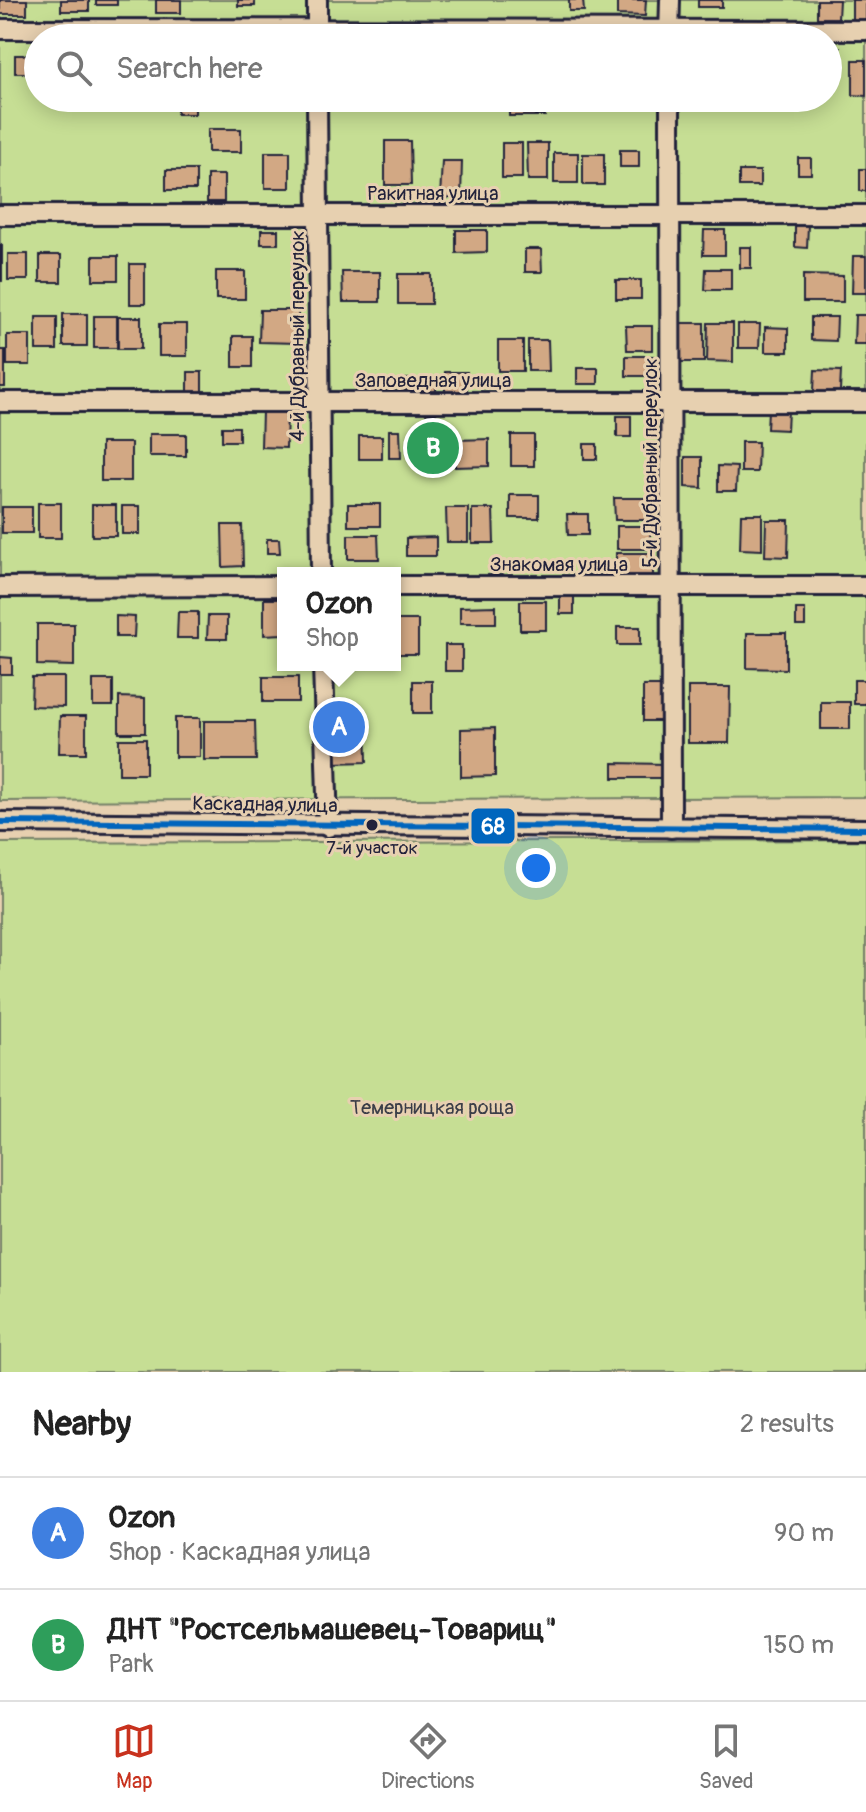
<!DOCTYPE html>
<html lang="en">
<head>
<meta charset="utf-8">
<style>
  :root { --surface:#fff; --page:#f6f6f6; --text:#222; --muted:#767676; --line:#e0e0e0; --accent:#c8321e }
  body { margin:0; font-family:Pangolin,sans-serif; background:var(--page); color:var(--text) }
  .you { position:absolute; left:536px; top:868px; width:28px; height:28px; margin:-20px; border:6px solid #fff; border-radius:50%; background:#1a73e8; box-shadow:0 0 0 12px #1a73e833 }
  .badge { display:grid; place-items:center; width:52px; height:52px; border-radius:50%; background:var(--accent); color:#fff; font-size:26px; font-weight:700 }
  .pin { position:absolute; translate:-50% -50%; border:4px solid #fff; box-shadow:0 2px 8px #0006 }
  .popup { position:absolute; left:277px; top:567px; width:124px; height:104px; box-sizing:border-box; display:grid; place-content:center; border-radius:0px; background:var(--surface); filter:drop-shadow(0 2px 6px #0005); font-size:26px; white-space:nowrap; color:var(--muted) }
  .popup b { font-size:30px; color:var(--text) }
  .popup::after { content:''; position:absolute; left:50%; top:100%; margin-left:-16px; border:16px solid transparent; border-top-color:var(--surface) }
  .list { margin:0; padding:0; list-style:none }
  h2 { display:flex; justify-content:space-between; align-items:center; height:104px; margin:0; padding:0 32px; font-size:34px }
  h2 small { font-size:26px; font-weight:400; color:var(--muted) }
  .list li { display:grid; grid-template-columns:52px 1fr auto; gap:24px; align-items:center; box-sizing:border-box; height:112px; padding:0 32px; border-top:2px solid var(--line) }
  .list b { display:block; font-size:30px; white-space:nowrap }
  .list p { margin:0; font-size:26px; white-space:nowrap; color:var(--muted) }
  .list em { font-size:26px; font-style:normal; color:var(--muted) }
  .icon { flex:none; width:44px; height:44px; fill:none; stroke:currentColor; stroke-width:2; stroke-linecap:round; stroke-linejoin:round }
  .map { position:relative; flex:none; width:866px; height:1372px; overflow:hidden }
  .search { position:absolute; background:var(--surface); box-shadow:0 4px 20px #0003; left:24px; right:24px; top:24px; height:88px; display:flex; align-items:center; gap:20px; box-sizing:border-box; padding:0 28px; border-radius:44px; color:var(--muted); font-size:30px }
  .sheet { height:328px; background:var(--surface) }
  nav { display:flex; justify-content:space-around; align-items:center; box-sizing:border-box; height:112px; border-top:2px solid var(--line); background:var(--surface); font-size:22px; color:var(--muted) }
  nav a { display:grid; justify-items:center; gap:4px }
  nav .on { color:var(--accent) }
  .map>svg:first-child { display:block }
</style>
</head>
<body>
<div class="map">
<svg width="866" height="1372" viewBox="0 0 866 1372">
  <rect width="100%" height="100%" fill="#e7d0b0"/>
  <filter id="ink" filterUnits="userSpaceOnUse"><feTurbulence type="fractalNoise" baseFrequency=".0125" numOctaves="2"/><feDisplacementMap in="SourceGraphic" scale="16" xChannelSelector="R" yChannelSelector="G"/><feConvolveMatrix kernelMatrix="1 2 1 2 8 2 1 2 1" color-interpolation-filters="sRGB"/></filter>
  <g filter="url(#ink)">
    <!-- green -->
    <g fill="#c6de94" stroke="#748068" stroke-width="2" fill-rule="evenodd">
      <path d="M0,0H866V797L0,801ZM38,38H828V98H38ZM283,573H395V665H283Z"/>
      <polygon points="866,840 866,1372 0,1372 0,843"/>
    </g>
    <!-- building -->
    <g fill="#d2a884" stroke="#22223b" stroke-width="2">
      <rect x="0" y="0" width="27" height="14"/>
      <rect x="61" y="0" width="28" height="11"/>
      <rect x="96" y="0" width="21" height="5"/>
      <rect x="156" y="0" width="25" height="13"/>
      <rect x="238" y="0" width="17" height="6"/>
      <polygon points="569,0 583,0 584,11 569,11"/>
      <polygon points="617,0 646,0 645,16 617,15"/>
      <rect x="698" y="0" width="24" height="7"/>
      <polygon points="817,0 839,0 838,18 817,18"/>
      <rect x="852" y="0" width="14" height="24"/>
      <polygon points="828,48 840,48 839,78 828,77"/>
      <rect x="15" y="55" width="19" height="18"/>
      <polygon points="853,60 866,60 866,96 853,95"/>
      <rect x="177" y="98" width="18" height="16"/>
      <polygon points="344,98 379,98 379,110 345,110"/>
      <rect x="509" y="98" width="36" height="18"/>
      <rect x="560" y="98" width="23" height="14"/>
      <rect x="208" y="129" width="33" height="23"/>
      <polygon points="385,141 410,141 411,185 385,185"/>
      <rect x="502" y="143" width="20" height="35"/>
      <polygon points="527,143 548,143 548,180 528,180"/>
      <rect x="620" y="150" width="19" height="17"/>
      <rect x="265" y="152" width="25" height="36"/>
      <rect x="554" y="153" width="24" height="30"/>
      <rect x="583" y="154" width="21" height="31"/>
      <rect x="798" y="158" width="13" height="16"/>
      <polygon points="442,161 462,161 461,198 440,198"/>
      <rect x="860" y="169" width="6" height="22"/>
      <rect x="166" y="170" width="30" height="20"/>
      <rect x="739" y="171" width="21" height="15"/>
      <rect x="207" y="175" width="17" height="27"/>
      <polygon points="795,224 808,225 807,248 795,247"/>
      <rect x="261" y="230" width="17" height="14"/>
      <polygon points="456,230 487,230 487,252 456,253"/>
      <polygon points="704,230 725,230 725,255 703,255"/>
      <rect x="0" y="245" width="2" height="36"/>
      <rect x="740" y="247" width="11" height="21"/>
      <polygon points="525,249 541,249 542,272 525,272"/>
      <rect x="8" y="254" width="20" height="26"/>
      <rect x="40" y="255" width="21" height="27"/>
      <rect x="93" y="256" width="25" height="24"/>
      <polygon points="853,256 866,256 866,293 852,293"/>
      <rect x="130" y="264" width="15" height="40"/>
      <polygon points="706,269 731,269 731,290 705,290"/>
      <rect x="216" y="271" width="29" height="28"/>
      <polygon points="342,272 380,272 380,302 343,302"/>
      <rect x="398" y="274" width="33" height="30"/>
      <polygon points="803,275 843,276 843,302 803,302"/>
      <rect x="616" y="280" width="25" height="19"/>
      <polygon points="260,310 298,310 298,343 259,342"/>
      <rect x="63" y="314" width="24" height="32"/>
      <polygon points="855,315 866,315 866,344 854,344"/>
      <rect x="94" y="316" width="23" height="32"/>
      <rect x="36" y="317" width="21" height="33"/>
      <rect x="118" y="317" width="23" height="32"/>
      <polygon points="811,317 837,317 836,341 811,340"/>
      <polygon points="681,323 704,323 704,362 680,362"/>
      <polygon points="708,323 733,323 733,362 707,361"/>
      <rect x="159" y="324" width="28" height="32"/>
      <polygon points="738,324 760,324 759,348 738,348"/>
      <polygon points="626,326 652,326 652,350 627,350"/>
      <polygon points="765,327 788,328 788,352 765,352"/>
      <rect x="7" y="335" width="23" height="30"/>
      <rect x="233" y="336" width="19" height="31"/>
      <polygon points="528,340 548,340 549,371 528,371"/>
      <rect x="498" y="341" width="25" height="30"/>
      <rect x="0" y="350" width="5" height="37"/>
      <rect x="626" y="356" width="27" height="20"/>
      <polygon points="297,358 314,358 313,394 297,393"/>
      <rect x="577" y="368" width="21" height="16"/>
      <polygon points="815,370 841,371 840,391 814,391"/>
      <rect x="188" y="372" width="14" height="21"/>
      <rect x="445" y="372" width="22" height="22"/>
      <rect x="406" y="379" width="30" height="17"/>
      <polygon points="768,410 788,411 787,430 767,429"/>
      <polygon points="262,411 287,411 286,448 261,447"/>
      <rect x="617" y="416" width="14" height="21"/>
      <rect x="222" y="427" width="17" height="14"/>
      <polygon points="389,430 400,430 401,458 389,458"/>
      <rect x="149" y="434" width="37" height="22"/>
      <rect x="511" y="435" width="23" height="31"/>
      <rect x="359" y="436" width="23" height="23"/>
      <polygon points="489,439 489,466 455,467 455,440"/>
      <polygon points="741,442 758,442 757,472 741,472"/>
      <rect x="101" y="443" width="30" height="38"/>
      <rect x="584" y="444" width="13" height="15"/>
      <polygon points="685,457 702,457 702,488 685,487"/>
      <polygon points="718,466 737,467 736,491 718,491"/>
      <rect x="510" y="495" width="29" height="23"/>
      <polygon points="614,498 649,498 649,520 615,520"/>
      <rect x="38" y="503" width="23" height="35"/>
      <rect x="348" y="504" width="32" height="22"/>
      <rect x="92" y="505" width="24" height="31"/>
      <rect x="122" y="506" width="18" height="28"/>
      <rect x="2" y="507" width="30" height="26"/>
      <polygon points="446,508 468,508 468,542 447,542"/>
      <polygon points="472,509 493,509 494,543 472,543"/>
      <polygon points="567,514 588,514 588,535 568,535"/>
      <polygon points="741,514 762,514 762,550 740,549"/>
      <polygon points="766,520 789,520 788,557 765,556"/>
      <polygon points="222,525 242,525 243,566 223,567"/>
      <polygon points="617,526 650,526 651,549 617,549"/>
      <polygon points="348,535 378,535 379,559 348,559"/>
      <polygon points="436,537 436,556 406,556 406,538"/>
      <polygon points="267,539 279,539 280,553 267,553"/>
      <rect x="616" y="553" width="37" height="25"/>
      <rect x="560" y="594" width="14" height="20"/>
      <polygon points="264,599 283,599 283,634 264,635"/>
      <rect x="520" y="601" width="26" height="29"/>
      <polygon points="496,606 496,623 460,623 460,607"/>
      <rect x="796" y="609" width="9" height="17"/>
      <polygon points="178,612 198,612 198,638 177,638"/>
      <polygon points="116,616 135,617 134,637 116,637"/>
      <polygon points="208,616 227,616 227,639 207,639"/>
      <rect x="395" y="620" width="23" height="34"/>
      <polygon points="37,624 74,624 74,666 37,665"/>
      <rect x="617" y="627" width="23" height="18"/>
      <polygon points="747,633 786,633 786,669 747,668"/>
      <rect x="445" y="645" width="17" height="26"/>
      <polygon points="0,657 12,658 12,674 0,674"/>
      <polygon points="32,677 64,677 64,707 31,706"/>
      <rect x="263" y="677" width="35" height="25"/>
      <rect x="93" y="680" width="20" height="26"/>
      <rect x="854" y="680" width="12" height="24"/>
      <rect x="413" y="681" width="19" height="32"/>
      <rect x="643" y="686" width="25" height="35"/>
      <polygon points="688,687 730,687 729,743 688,743"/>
      <polygon points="119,697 145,698 145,733 119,733"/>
      <rect x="821" y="702" width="29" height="27"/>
      <polygon points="60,716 86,716 86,753 59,753"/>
      <rect x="175" y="718" width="25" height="39"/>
      <polygon points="332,719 366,719 367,762 332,763"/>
      <polygon points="204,721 255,721 256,760 204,760"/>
      <polygon points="495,728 495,776 461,777 461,729"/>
      <rect x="119" y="739" width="27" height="35"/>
      <polygon points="613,763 666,764 666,778 613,778"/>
    </g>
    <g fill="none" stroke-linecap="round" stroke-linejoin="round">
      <defs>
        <g id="minor">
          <polyline points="317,0 317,38"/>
          <polyline points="0,29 866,30"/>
          <polyline points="669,38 670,0"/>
          <polyline points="317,98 321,573"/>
          <polyline points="670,98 671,828"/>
          <polyline points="0,215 866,215"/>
          <polyline points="0,402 866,402"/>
          <polyline points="395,586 866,586"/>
          <polyline points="0,587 283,586"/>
          <polyline points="323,665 328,827"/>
          <polyline points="0,822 866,829"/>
        </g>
      </defs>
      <!-- minor casing -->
      <use href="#minor" stroke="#22223b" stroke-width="24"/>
      <!-- minor -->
      <use href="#minor" stroke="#e7d0b0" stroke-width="18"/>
      <defs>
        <polyline id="bus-1" points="0,822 866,829"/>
      </defs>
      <!-- bus-1 casing -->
      <use href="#bus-1" stroke="#e7d0b0" stroke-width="12"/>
      <!-- bus-1 -->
      <use href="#bus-1" stroke="#0065bd" stroke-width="6"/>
    </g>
  </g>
  <!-- markers -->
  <circle fill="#22223b" stroke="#e7d0b0" stroke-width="3" cx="372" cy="825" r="7"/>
  <g text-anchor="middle" stroke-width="6" stroke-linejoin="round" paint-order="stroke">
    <!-- bus labels -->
    <g font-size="18" fill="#22223b" stroke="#e7d0b0">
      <text x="372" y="854">7-й участок</text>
    </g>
    <!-- street labels -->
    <g font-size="20" fill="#22223b" stroke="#e7d0b0">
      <text x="433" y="200">Ракитная улица</text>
      <text transform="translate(297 336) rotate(-90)" y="7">4-й Дубравный переулок</text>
      <text x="433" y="387">Заповедная улица</text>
      <text transform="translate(650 463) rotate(-90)" y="7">5-й Дубравный переулок</text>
      <text x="559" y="571">Знакомая улица</text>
      <text transform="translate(265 804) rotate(1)" y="7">Каскадная улица</text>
    </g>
    <!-- park labels -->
    <g font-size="20" fill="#3b3e48" stroke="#e7d0b0">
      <text x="432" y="1114">Темерницкая роща</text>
    </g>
  </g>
  <rect stroke="#e7d0b0" stroke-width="3" x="470" y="807" width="46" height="38" rx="8" fill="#0065bd"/>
  <g font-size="22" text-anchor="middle" font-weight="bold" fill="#fff">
    <text x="493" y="834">68</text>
  </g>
</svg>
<div class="you"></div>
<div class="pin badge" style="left:339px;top:727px;background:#3f7fe0">A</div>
<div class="popup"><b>Ozon</b>Shop</div>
<div class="pin badge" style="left:433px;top:448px;background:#2e9e5b">B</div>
<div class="search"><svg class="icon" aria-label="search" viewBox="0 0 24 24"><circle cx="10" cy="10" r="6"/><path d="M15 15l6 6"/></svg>Search here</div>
</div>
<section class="sheet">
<h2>Nearby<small>2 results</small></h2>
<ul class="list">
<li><span class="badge" style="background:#3f7fe0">A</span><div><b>Ozon</b><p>Shop · Каскадная улица</p></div><em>90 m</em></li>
<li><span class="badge" style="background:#2e9e5b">B</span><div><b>ДНТ &quot;Ростсельмашевец-Товарищ&quot;</b><p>Park</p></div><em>150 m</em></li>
</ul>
</section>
<nav>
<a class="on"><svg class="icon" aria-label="map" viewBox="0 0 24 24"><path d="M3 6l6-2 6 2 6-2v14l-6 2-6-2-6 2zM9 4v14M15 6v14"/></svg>Map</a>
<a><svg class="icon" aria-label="directions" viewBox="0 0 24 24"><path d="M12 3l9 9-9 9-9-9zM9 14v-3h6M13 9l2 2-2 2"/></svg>Directions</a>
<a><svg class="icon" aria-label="saved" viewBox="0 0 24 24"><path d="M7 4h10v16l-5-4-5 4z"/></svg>Saved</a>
</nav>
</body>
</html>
